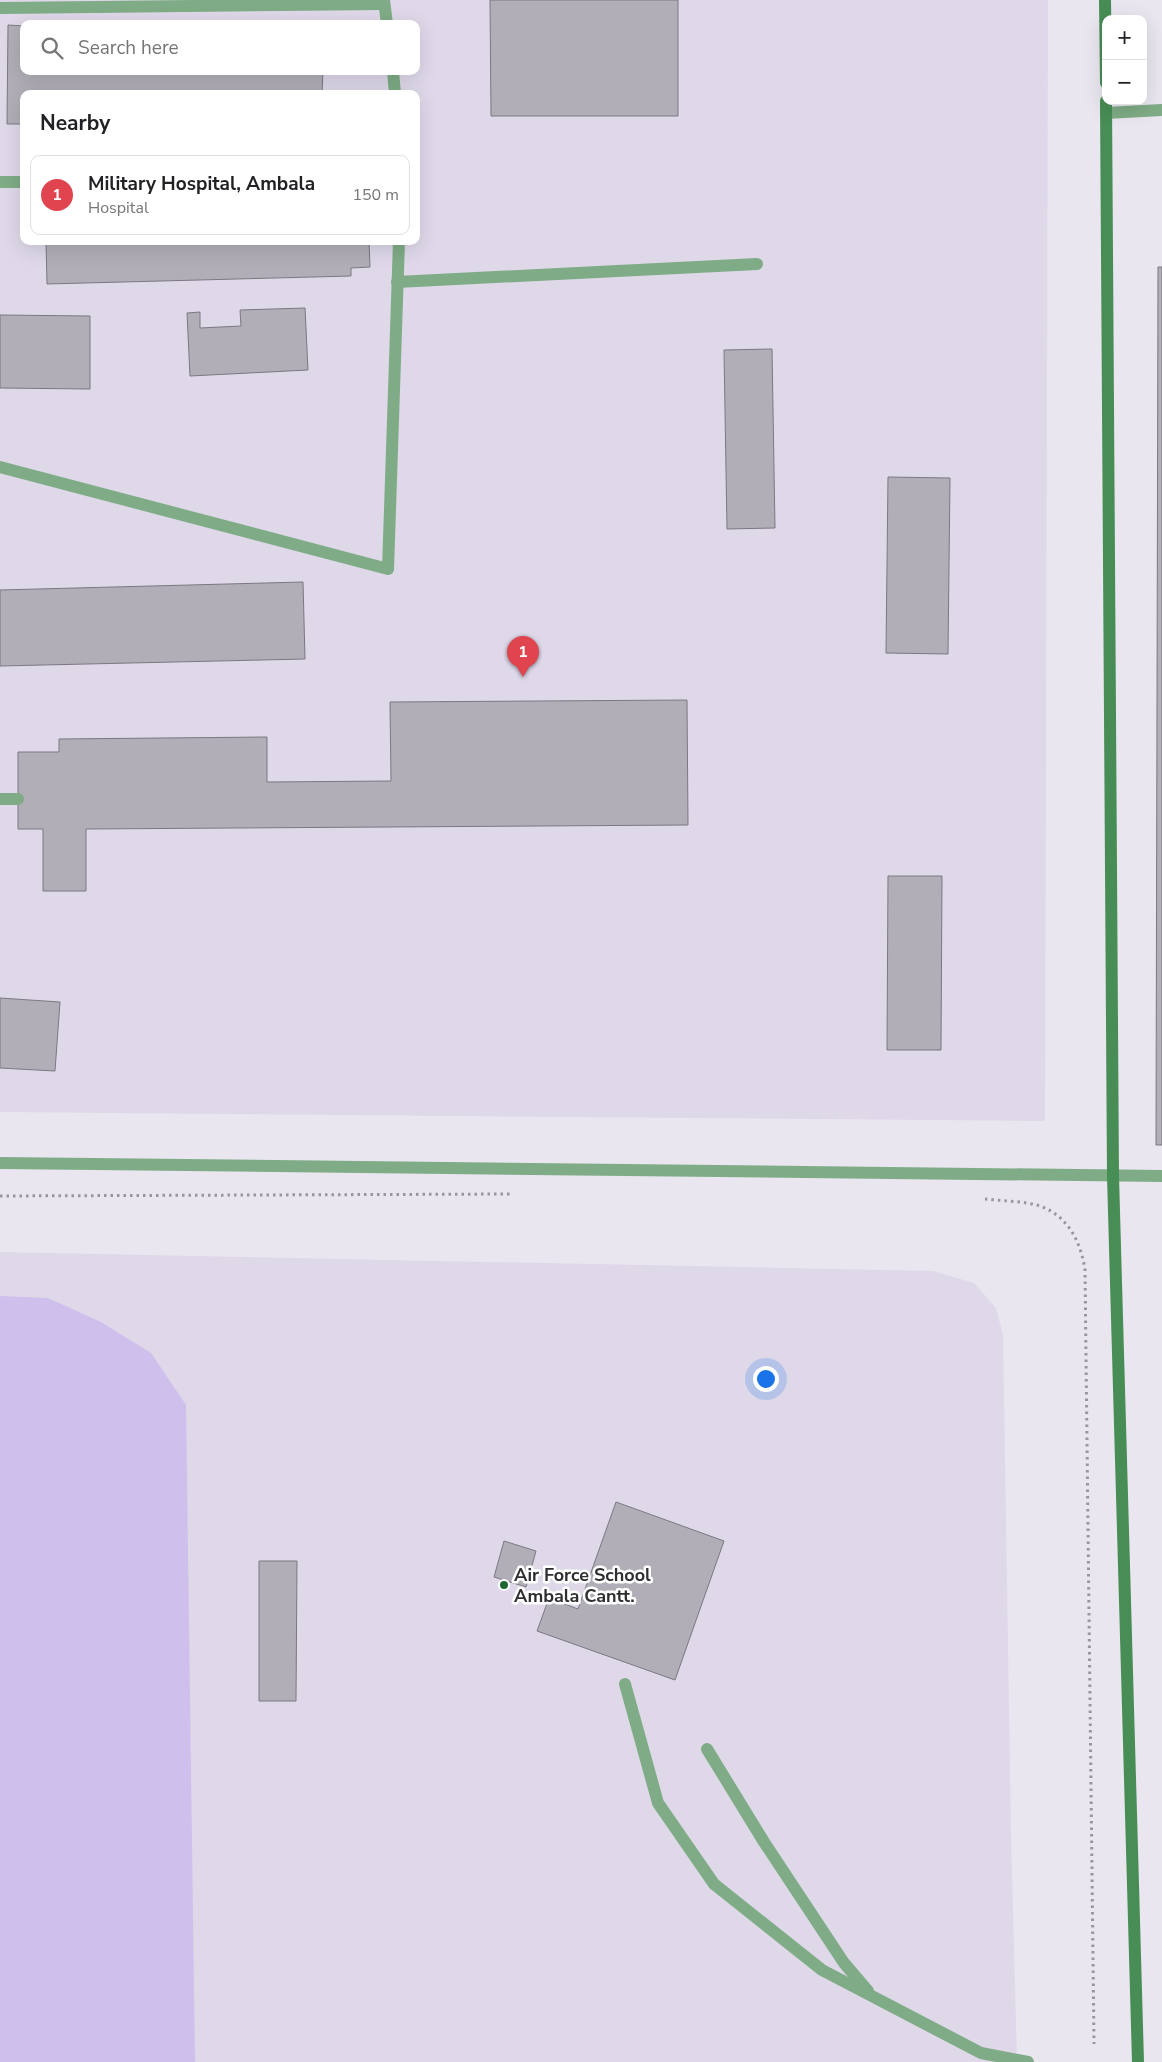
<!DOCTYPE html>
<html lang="en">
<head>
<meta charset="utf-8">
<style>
  :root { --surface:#fff; --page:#f2f2f2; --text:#202124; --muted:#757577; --line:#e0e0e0; --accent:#db2777 }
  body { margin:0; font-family:"Nunito Sans",sans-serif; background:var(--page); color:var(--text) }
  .controls { position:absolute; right:15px; top:15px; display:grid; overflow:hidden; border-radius:10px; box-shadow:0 5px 20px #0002 }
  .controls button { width:45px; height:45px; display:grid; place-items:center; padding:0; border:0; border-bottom:1px solid var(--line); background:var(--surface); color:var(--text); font:25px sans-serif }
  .you { position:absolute; left:765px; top:1378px; width:18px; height:18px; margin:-12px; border:4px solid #fff; border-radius:50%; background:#1a73e8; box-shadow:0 0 0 8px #1a73e833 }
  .badge { display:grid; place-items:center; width:32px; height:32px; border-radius:50%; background:var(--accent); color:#fff; font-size:16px; font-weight:700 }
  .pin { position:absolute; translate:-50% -41px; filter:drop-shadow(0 1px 2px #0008) }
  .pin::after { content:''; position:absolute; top:26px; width:18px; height:15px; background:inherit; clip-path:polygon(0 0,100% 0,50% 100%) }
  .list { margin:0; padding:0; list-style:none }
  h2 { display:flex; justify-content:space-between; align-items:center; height:65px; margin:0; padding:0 20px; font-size:21px }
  h2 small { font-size:16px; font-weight:400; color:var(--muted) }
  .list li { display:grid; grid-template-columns:32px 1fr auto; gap:15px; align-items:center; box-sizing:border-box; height:80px; margin:0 10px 10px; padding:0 10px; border:1px solid var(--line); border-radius:10px }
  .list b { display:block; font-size:19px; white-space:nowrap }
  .list p { margin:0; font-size:16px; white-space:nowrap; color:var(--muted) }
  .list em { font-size:16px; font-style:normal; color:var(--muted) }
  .icon { flex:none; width:28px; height:28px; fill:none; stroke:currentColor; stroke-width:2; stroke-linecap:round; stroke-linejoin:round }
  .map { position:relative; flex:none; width:1162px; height:2062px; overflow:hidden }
  .search { position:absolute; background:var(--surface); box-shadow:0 5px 20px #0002; left:20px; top:20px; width:400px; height:55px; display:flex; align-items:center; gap:12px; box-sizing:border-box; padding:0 18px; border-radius:10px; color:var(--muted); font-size:19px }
  .panel { position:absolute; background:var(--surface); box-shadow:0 5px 20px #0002; left:20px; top:90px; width:400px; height:155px; border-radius:10px }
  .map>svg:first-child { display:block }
</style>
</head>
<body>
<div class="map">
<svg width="1162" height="2062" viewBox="0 0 1162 2062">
  <rect width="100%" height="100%" fill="#e9e6f0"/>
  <!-- built -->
  <g fill="#ded8e9" fill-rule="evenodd">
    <path d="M0,0H1048L1045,1121L0,1112ZM24,24H416V71H24ZM24,94H416V241H24Z"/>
    <polygon points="0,1252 933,1271 974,1283 996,1308 1003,1335 1011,1835 1017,2062 0,2062"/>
  </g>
  <!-- green -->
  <polygon fill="#cfbfec" points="0,1296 48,1298 101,1322 151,1353 186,1405 195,2062 0,2062"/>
  <!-- building -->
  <g fill="#b1aeb7" stroke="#7b7881">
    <polygon points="490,0 678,0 678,116 491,116"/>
    <polygon points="8,25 24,26 24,71 323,71 322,94 24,94 24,124 7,124"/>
    <polygon points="46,241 369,241 370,267 351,268 351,276 47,284"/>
    <polygon points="1158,267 1162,267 1162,1145 1156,1145"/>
    <polygon points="305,308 308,370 190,376 187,313 200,312 200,328 241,326 240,310"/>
    <polygon points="0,315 90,316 90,389 0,388"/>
    <polygon points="772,349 775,528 727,529 724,350"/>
    <polygon points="888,477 950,478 948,654 886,653"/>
    <polygon points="303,582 305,659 0,666 0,590"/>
    <polygon points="687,700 688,825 86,829 86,891 43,891 43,829 18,829 18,752 59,752 59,739 267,737 267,782 391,781 390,702"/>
    <polygon points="888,876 942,876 941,1050 887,1050"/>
    <polygon points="0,998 60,1002 55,1071 0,1068"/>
    <polygon points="616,1502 724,1541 675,1680 537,1631 549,1598 578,1609"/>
    <polygon points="504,1541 536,1551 526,1587 494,1577"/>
    <polygon points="259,1561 297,1561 296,1701 259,1701"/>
  </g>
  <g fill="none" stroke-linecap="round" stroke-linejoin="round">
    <!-- path -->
    <g stroke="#98969d" stroke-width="3" stroke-dasharray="2.5 4" stroke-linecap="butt">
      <polyline points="0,1196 512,1194"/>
      <path d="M985,1199C1002,1201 1024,1201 1040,1206C1068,1216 1081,1242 1085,1270L1094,2044"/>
    </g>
    <!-- lane -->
    <g stroke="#7fac86" stroke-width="12">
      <polyline points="384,0 387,24"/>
      <polyline points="0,8 384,4"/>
      <polyline points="393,71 395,94"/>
      <polyline points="1106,113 1162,110"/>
      <polyline points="0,182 24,182"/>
      <polyline points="397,282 757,264"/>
      <polyline points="0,467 388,569 399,241"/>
      <polyline points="0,799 18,799"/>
    </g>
    <!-- street -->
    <g stroke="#7fac86" stroke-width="12">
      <polyline points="0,1163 1162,1176"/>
      <polyline points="625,1684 658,1803 714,1884 822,1970 981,2053 1028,2062"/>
      <polyline points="707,1749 764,1842 844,1963 868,1991"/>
    </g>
    <!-- secondary -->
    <g stroke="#488d55" stroke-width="12">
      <polyline points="1105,0 1106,83"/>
      <polyline points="1106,101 1113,1176 1138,2062"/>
    </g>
  </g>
  <!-- markers -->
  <circle fill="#206632" stroke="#fff" stroke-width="2" cx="504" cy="1585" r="5"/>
  <g text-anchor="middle" stroke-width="5" stroke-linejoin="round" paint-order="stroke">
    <!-- poi labels -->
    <g font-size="18" font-weight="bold" fill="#2e2d30" stroke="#fff" text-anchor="start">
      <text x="514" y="1581">Air Force School<tspan x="514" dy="21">Ambala Cantt.</tspan></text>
    </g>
  </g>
</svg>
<div class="controls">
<button>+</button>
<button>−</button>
</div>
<div class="you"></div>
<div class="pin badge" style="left:523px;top:677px;background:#e0444e">1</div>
<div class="search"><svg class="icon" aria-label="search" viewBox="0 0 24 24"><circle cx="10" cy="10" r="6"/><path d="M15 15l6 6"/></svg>Search here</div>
<section class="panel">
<h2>Nearby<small></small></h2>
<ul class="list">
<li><span class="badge" style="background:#e0444e">1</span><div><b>Military Hospital, Ambala</b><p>Hospital</p></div><em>150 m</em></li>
</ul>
</section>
</div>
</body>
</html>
